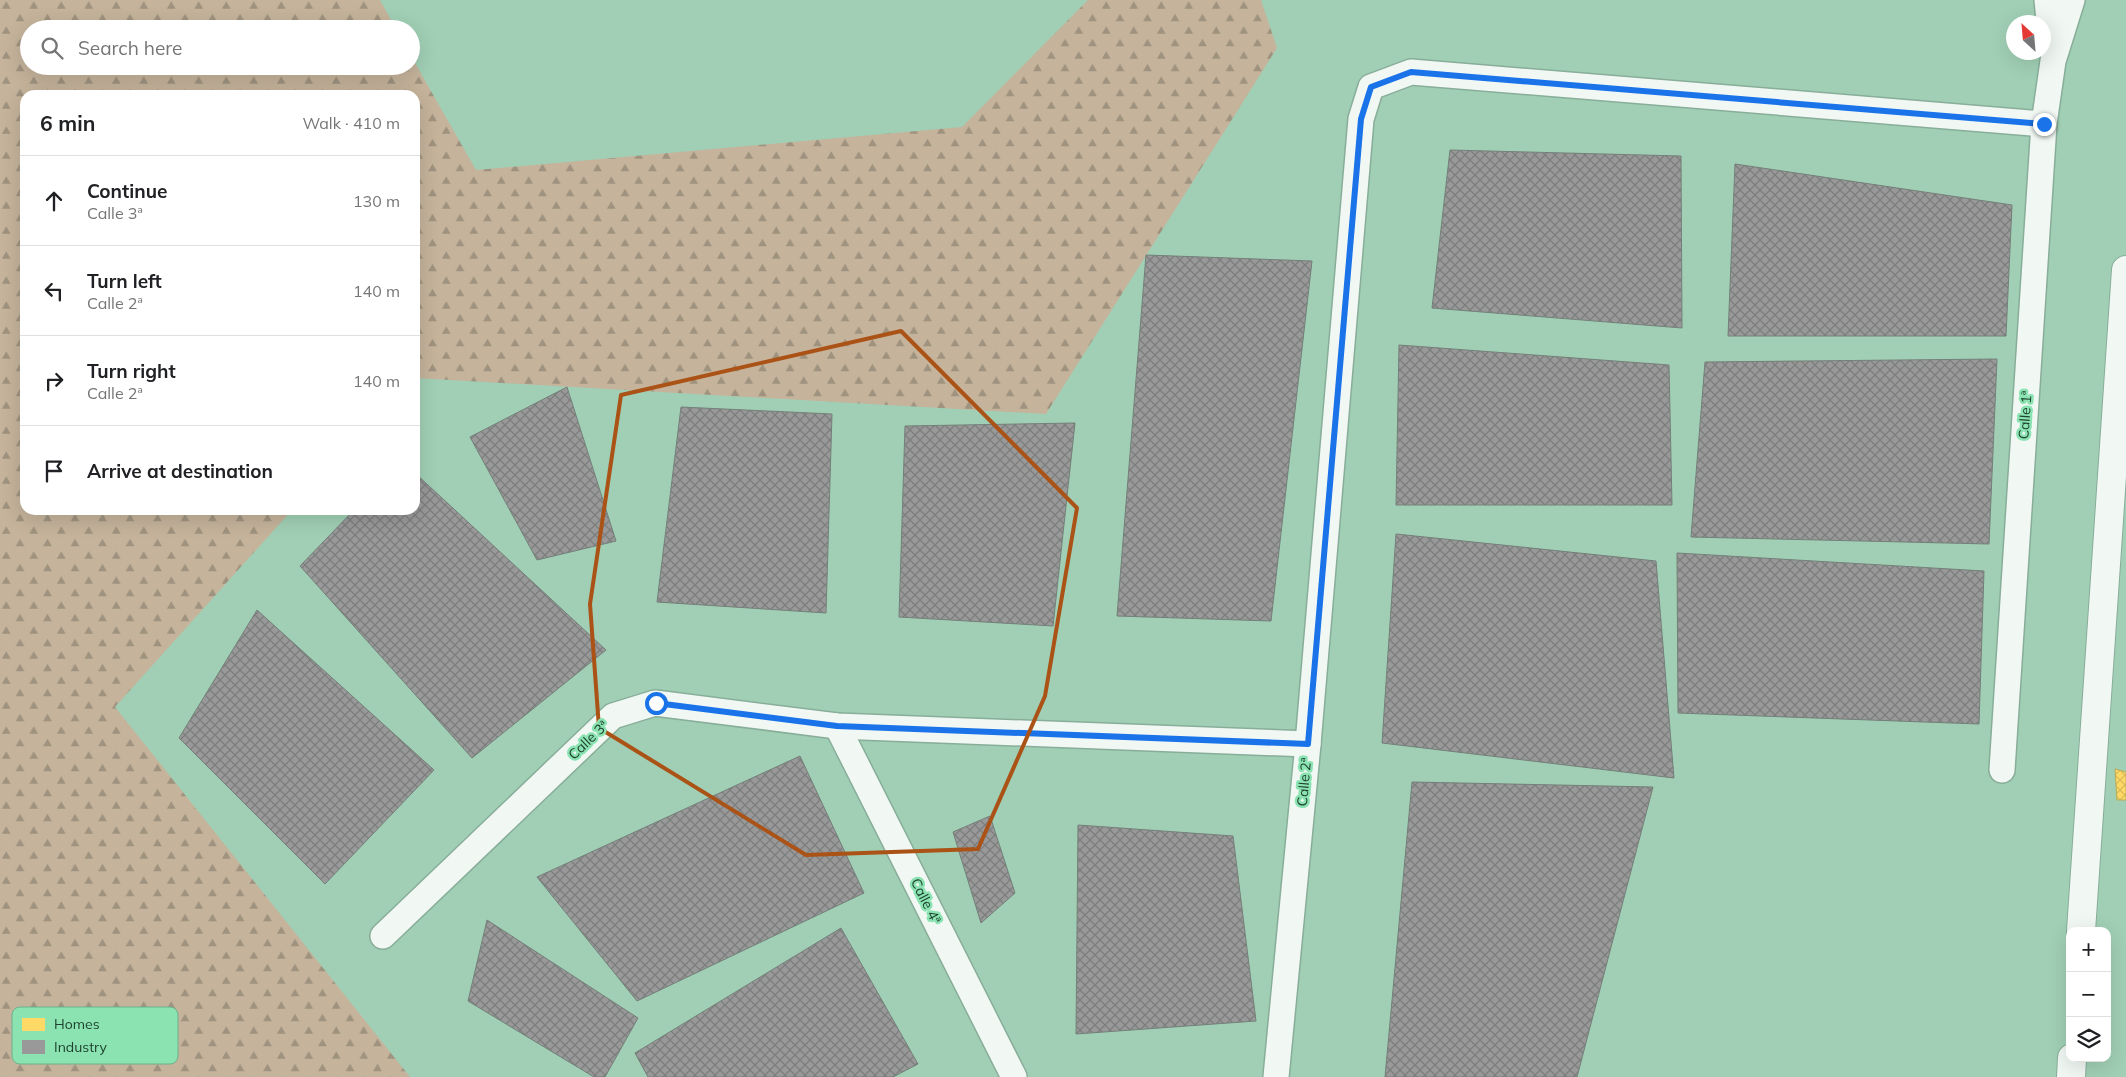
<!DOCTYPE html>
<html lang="en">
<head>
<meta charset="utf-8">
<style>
  :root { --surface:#fff; --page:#f6f6f6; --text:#202124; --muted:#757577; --line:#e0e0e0 }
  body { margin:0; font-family:Mulish,sans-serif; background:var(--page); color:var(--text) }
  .controls { position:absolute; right:15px; bottom:15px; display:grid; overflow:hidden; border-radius:10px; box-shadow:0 5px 20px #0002 }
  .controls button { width:45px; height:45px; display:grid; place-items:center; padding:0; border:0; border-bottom:1px solid var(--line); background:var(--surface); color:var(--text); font:25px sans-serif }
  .compass { position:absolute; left:2006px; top:15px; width:45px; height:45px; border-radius:50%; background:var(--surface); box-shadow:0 5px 20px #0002; rotate:334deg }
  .stop { position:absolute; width:15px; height:15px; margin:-11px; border:4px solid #1a73e8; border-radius:50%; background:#fff }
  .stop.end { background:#1a73e8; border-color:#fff; box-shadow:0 1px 5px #0008 }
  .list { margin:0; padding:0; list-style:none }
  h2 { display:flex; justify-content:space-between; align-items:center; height:65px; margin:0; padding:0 20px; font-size:21px }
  h2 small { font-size:16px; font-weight:400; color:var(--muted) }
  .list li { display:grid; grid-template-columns:32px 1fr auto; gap:15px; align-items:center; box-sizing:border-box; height:90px; padding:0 20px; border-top:1px solid var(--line) }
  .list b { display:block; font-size:19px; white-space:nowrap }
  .list p { margin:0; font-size:16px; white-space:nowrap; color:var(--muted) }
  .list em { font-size:16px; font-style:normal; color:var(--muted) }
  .icon { flex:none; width:28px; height:28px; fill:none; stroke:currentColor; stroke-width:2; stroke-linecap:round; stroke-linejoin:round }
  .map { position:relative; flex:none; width:2126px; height:1077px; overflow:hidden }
  .search { position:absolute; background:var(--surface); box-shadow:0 5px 20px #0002; left:20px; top:20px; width:400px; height:55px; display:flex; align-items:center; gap:12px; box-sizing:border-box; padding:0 18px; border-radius:28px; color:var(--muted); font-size:19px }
  .panel { position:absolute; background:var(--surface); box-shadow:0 5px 20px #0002; left:20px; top:90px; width:400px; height:425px; border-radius:15px }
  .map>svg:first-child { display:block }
</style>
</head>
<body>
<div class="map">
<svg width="2126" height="1077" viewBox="0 0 2126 1077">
  <defs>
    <pattern id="forest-firs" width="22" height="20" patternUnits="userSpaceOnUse" patternTransform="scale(1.25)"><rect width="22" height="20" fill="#c5b39b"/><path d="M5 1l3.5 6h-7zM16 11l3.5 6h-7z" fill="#9f937f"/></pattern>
    <pattern id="homes-cross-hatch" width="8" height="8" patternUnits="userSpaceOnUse" patternTransform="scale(1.25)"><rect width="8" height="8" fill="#ffd966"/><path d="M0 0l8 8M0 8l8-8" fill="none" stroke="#dabb59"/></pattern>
    <pattern id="industry-cross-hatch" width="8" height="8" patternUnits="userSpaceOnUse" patternTransform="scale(1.25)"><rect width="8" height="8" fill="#999"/><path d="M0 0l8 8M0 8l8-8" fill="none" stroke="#7c7e7d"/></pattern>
  </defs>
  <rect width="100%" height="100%" fill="#a0cfb5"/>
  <!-- forest -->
  <polygon fill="url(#forest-firs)" points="0,0 380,0 396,29 29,29 29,66 411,66 411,56 476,170 962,127 1088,0 1261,0 1277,48 1046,414 415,378 415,95 25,95 25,510 292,510 115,707 410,1077 0,1077"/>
  <!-- homes -->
  <polygon fill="url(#homes-cross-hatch)" stroke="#bbab55" points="2115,769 2126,772 2126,800 2117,800"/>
  <!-- industry -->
  <g fill="url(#industry-cross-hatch)" stroke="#747f79">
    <polygon points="1450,150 1681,156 1682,328 1432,308"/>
    <polygon points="1735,164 2012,205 2006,336 1728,336"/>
    <polygon points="1146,255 1312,261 1271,621 1117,616"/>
    <polygon points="1399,345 1669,365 1672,505 1396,505"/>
    <polygon points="1997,359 1989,544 1691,537 1705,362"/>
    <polygon points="567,387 616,541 537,560 470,437"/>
    <polygon points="681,407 832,414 826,613 657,602"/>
    <polygon points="1075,423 1053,626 899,617 905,426"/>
    <polygon points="415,473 606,650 472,758 300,566 354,510 415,510"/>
    <polygon points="1396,534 1656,561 1674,778 1382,743"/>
    <polygon points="1677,553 1984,571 1979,724 1678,713"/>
    <polygon points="257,610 434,770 325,884 179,738"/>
    <polygon points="800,756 864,893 637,1001 537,877"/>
    <polygon points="1412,782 1653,787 1577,1077 1385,1077"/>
    <polygon points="990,816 1015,893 981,923 953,832"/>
    <polygon points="1078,825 1233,836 1256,1021 1076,1034"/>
    <polygon points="487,920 638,1018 605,1077 594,1077 468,1001"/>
    <polygon points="841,928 918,1064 893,1077 648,1077 635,1053"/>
  </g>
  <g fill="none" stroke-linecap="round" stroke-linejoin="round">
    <defs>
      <g id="street">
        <polyline points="2047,0 2052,50"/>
        <polyline points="837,726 1014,1077"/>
        <polyline points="2002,770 2044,124 2053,61 2072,0"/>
        <polyline points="383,936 613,716 655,703 837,726 1308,744"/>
        <polyline points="1276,1077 1308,744 1361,119 1371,87 1411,72 2044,124"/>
      </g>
      <g id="secondary">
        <polyline points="2081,931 2126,270"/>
        <polyline points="2071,1077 2072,1058"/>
      </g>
    </defs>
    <!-- street casing -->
    <use href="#street" stroke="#88ad99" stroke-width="28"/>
    <!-- secondary casing -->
    <use href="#secondary" stroke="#88ad99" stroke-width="30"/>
    <!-- street -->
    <use href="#street" stroke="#f1f8f4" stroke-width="25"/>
    <!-- secondary -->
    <use href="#secondary" stroke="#f1f8f4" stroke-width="28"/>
  </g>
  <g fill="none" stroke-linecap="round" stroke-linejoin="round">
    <!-- route -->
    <polyline stroke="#1a73e8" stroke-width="6" points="656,703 837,726 1308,744 1361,119 1371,87 1411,72 2044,124"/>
  </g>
  <!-- marked area -->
  <path fill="none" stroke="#ab5216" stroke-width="4" stroke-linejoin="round" d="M901,331L1077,508L1045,696L978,849L806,855L599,728L590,604L621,395Z"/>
  <g text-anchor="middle" stroke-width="5" stroke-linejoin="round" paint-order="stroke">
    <!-- street labels -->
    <g font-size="14" fill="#1d412e" stroke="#8ce3b2">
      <text transform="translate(2025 415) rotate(-86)" y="5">Calle 1ª</text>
      <text transform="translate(588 740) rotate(-44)" y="5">Calle 3ª</text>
      <text transform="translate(1304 782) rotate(-85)" y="5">Calle 2ª</text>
      <text transform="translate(926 901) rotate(63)" y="5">Calle 4ª</text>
    </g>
  </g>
  <!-- legend -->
  <rect x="12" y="1007" width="166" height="57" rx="8" fill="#8ce3b2" stroke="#6bb28a" stroke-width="1"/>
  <rect x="22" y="1018" width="23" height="13" fill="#ffd966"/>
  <rect x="22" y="1040" width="23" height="14" fill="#999"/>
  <g font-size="14" fill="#1d412e">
    <text x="54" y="1029">Homes</text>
    <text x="54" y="1052">Industry</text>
  </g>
</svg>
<div class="controls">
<button>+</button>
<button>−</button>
<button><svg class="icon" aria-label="layers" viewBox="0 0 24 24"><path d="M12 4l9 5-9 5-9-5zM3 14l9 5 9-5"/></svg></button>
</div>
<svg class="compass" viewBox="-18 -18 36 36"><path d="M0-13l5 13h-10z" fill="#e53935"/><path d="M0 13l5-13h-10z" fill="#757577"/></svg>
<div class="stop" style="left:656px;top:703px"></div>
<div class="stop end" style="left:2044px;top:124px"></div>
<div class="search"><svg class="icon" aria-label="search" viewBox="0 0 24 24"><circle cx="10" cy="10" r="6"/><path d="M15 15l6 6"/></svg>Search here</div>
<section class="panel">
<h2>6 min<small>Walk · 410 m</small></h2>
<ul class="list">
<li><svg class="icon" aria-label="ahead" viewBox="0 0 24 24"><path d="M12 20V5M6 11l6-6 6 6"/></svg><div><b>Continue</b><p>Calle 3ª</p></div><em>130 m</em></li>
<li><svg class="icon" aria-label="left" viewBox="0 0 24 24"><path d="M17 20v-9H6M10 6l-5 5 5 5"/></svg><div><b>Turn left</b><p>Calle 2ª</p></div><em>140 m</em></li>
<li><svg class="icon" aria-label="right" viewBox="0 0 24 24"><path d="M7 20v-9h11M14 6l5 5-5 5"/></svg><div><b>Turn right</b><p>Calle 2ª</p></div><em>140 m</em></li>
<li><svg class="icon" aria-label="arrive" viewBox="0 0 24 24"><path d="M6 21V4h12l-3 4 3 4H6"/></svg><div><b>Arrive at destination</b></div></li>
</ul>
</section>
</div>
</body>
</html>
